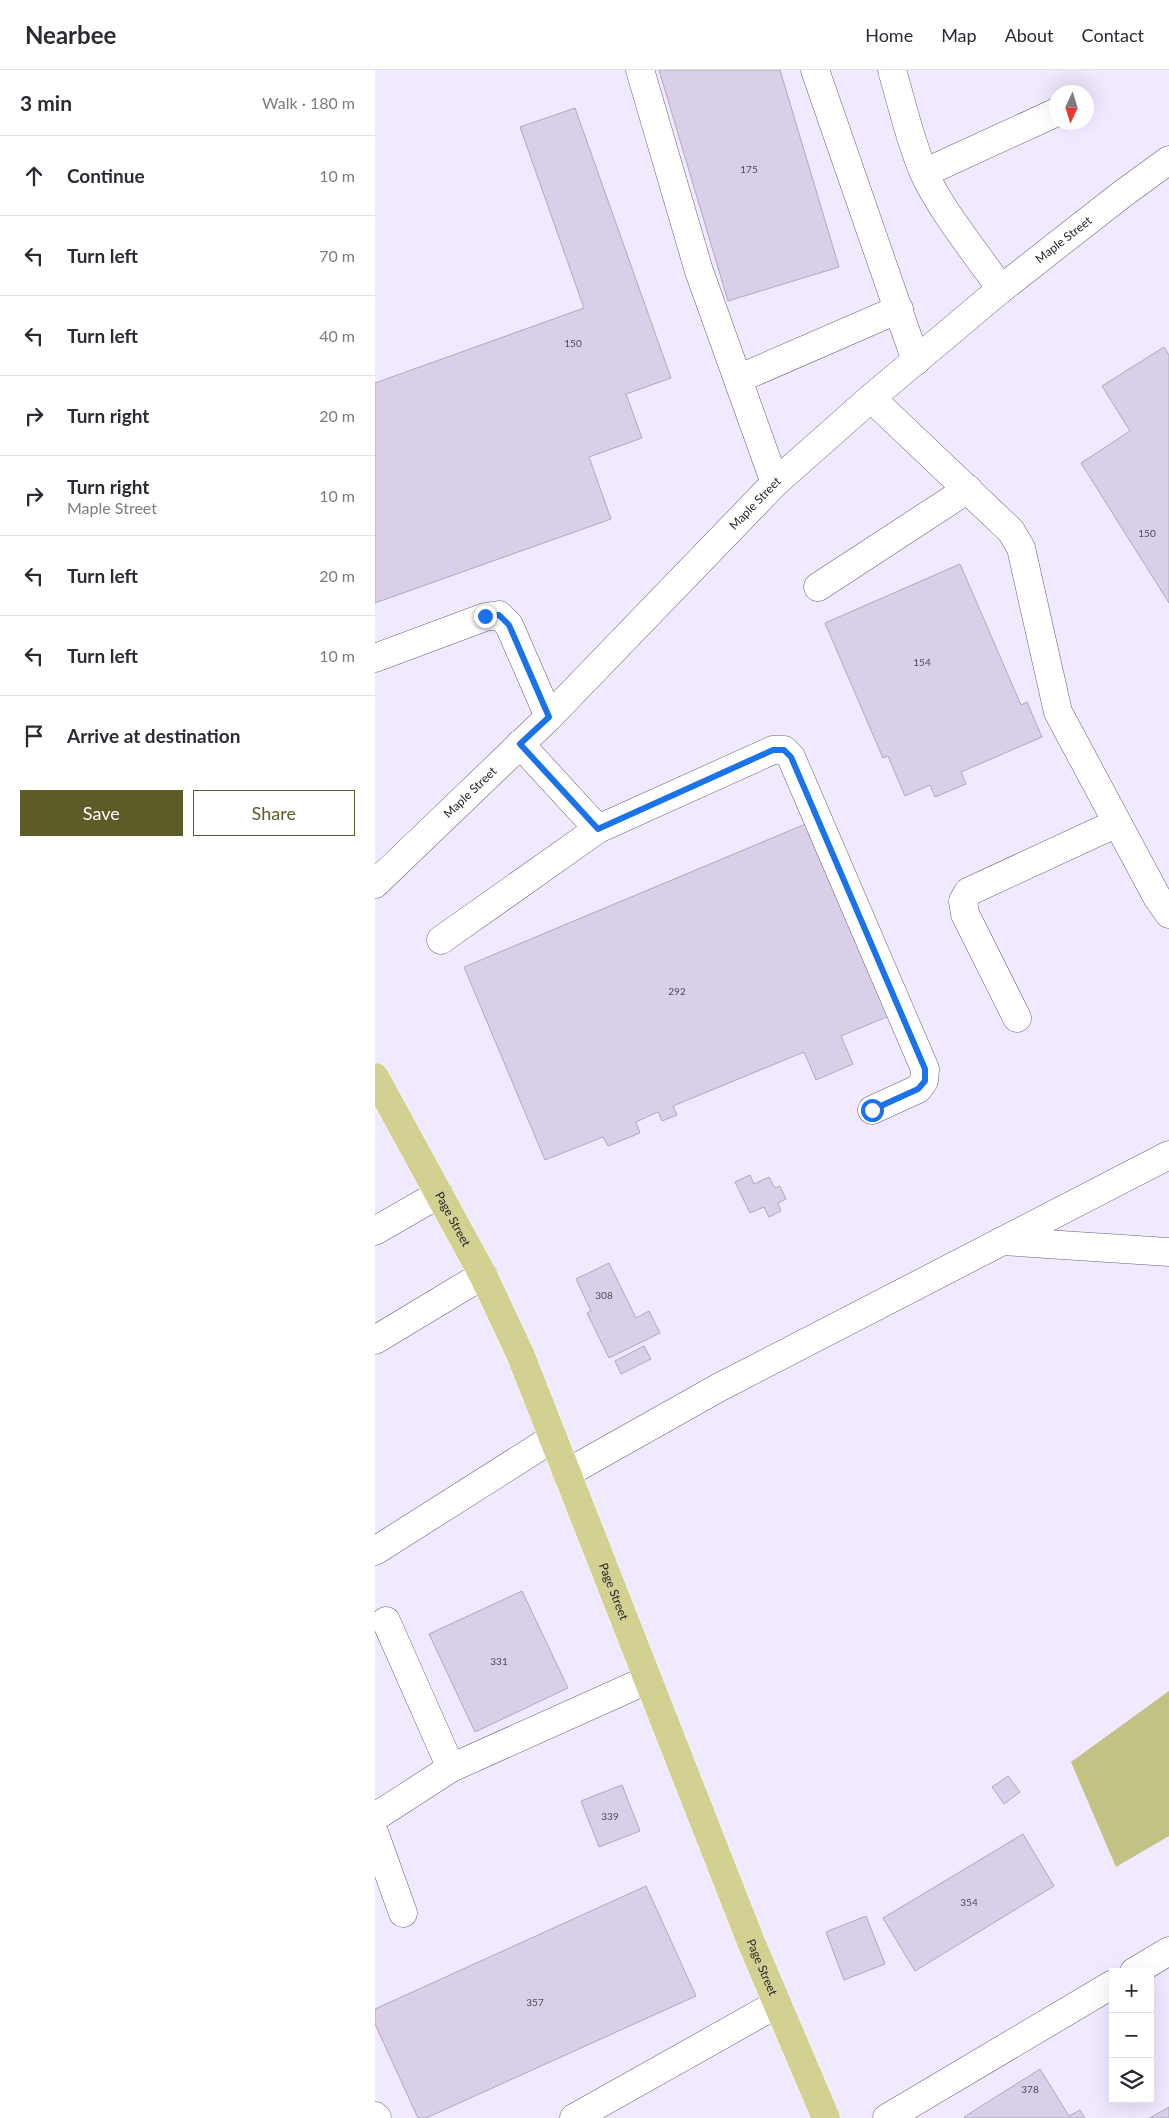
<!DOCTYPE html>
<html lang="en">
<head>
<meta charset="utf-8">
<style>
  :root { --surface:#fff; --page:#f2f2f3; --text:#2b2b33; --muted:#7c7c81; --line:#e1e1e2; --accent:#5d5c29 }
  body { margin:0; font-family:Lato,sans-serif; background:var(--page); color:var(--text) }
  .controls { position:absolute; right:15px; bottom:15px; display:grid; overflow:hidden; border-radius:0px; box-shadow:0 5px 20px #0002 }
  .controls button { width:45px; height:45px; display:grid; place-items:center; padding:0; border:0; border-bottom:1px solid var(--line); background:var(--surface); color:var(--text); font:25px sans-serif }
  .compass { position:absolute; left:674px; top:15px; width:45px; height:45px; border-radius:50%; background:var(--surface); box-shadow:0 5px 20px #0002; rotate:184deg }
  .stop { position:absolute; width:15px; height:15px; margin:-11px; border:4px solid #1a73e8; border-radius:50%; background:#fff }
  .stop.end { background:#1a73e8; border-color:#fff; box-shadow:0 1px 5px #0008 }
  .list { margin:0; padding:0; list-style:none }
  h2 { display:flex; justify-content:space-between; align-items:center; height:65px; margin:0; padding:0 20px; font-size:21px }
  h2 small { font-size:16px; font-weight:400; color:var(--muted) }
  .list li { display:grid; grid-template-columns:32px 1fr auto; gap:15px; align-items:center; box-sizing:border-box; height:80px; padding:0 20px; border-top:1px solid var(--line) }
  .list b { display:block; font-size:19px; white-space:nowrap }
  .list p { margin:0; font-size:16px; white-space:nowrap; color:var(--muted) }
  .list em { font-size:16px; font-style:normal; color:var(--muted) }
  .actions { display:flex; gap:10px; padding:15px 20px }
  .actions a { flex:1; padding:11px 0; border:1px solid var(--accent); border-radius:0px; text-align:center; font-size:18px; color:var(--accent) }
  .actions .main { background:var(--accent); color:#fff }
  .icon { flex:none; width:28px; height:28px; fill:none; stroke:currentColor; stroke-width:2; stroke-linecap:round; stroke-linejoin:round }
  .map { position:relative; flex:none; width:794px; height:2048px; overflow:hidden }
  header { display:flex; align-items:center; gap:30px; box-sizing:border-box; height:70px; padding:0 25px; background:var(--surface); border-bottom:1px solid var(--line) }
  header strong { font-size:24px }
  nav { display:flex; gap:28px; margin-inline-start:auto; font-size:18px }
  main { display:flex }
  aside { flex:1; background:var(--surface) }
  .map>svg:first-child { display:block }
</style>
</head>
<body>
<header>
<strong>Nearbee</strong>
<nav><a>Home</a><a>Map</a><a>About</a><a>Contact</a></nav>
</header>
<main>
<aside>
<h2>3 min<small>Walk · 180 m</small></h2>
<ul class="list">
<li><svg class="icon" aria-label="ahead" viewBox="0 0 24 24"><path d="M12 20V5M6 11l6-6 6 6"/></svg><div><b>Continue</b></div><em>10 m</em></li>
<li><svg class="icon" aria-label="left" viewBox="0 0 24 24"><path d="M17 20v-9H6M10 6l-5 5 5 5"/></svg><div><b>Turn left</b></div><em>70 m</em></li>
<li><svg class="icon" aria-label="left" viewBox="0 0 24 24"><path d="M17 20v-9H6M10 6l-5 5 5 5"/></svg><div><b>Turn left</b></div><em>40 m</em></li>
<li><svg class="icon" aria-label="right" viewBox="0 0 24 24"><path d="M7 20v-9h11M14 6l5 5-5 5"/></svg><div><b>Turn right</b></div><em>20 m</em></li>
<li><svg class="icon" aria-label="right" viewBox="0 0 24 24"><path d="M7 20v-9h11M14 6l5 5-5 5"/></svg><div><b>Turn right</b><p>Maple Street</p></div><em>10 m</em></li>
<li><svg class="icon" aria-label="left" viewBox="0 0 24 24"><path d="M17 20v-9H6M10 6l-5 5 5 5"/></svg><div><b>Turn left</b></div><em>20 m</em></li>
<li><svg class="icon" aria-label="left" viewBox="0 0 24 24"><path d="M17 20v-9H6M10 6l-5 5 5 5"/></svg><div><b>Turn left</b></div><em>10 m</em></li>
<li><svg class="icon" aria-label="arrive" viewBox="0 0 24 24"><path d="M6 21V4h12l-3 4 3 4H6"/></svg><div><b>Arrive at destination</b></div></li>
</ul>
<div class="actions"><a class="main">Save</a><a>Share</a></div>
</aside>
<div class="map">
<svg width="794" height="2048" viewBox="0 0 794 2048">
  <rect width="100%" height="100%" fill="#f1e9ff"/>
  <!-- green -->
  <polygon fill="#c2c284" points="794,1621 794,1766 741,1797 696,1692"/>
  <!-- building -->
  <g fill="#d9cfe9" stroke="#b1a7c1">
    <polygon points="284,0 405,0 464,197 353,231"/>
    <polygon points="200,38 296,308 251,324 267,368 214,387 236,449 0,533 0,313 209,238 145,57"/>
    <polygon points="789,277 794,285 794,533 706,393 755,361 727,316"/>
    <polygon points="585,494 646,635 652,632 667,667 586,702 591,714 560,727 555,715 530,726 513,686 508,688 450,553"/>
    <polygon points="433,753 514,946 466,966 478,994 441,1010 429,982 298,1036 302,1045 287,1051 283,1042 261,1052 265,1063 233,1076 228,1067 170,1090 89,897"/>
    <polygon points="375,1105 379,1114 394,1107 400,1118 405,1116 411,1129 403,1133 406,1141 394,1147 389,1137 375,1143 360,1112"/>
    <polygon points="234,1193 261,1248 274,1241 285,1263 234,1288 212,1243 216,1241 201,1209"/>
    <polygon points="269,1276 276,1289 246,1304 240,1291"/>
    <polygon points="147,1521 193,1618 100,1662 54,1564"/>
    <polygon points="633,1706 645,1722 629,1734 617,1717"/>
    <polygon points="247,1715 265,1761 224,1777 206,1731"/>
    <polygon points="648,1764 679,1816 540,1901 508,1848"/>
    <polygon points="271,1816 321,1926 51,2048 43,2048 0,1954 0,1939"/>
    <polygon points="491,1846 510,1894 469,1910 451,1862"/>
    <polygon points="665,1999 694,2046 705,2040 710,2048 590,2048 589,2047"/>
    <polygon points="794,2037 794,2048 775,2048"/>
  </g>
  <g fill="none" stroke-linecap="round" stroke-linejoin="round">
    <defs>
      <g id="minor">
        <polyline points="265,0 324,201 400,413"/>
        <polyline points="440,0 541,291"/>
        <path d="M517,0C527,34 535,71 549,103C566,141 602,184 626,219"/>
        <polyline points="549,103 682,42"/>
        <polyline points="363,309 524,239"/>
        <polyline points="496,328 636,461 646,478 683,642 782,827 794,844"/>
        <polyline points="443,517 593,419"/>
        <polyline points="0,588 110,547 124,545 134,555 174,647"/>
        <polyline points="145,674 223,759 398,680 409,680 416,687 550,999 549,1011 543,1019 497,1040"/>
        <path id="s1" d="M0,814L174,647L400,413L496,328L626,219L746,125L794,90"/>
        <polyline points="66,870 223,759"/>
        <polyline points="642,948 590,844 588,831 593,822 742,753"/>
        <polyline points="0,1161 64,1124"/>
        <polyline points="627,1171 794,1182"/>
        <polyline points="0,1270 108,1205"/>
        <polyline points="192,1403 343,1318 794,1085"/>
        <polyline points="0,1481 178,1368"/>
        <polyline points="11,1551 76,1698"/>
        <polyline points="0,1747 76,1698 272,1610"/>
        <polyline points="0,1765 28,1843"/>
        <polyline points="759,1902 794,1881"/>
        <polyline points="0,2046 2,2048"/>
        <polyline points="199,2048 402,1934"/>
        <polyline points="512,2048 738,1914"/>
      </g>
      <g id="major">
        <path id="s2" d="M0,1007L108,1205L146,1286L376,1872L451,2048"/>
      </g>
    </defs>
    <!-- minor casing -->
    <use href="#minor" stroke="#685f76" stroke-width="29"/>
    <!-- major casing -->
    <use href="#major" stroke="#fff" stroke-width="29"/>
    <!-- minor -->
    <use href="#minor" stroke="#fff" stroke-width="28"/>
    <!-- major -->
    <use href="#major" stroke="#d3d191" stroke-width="28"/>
  </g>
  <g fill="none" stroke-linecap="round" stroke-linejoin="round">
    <!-- route -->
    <polyline stroke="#1a73e8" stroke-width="6" points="110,546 124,545 134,555 174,647 145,674 223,759 398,680 409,680 416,687 550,999 550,1011 543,1019 497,1040"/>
  </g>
  <g text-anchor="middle" stroke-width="4" stroke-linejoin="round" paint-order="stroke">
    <!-- number labels -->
    <g font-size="10" fill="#504a58">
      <text x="374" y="103">175</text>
      <text x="198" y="277">150</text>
      <text x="772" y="467">150</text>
      <text x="547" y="596">154</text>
      <text x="302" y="925">292</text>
      <text x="229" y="1229">308</text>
      <text x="124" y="1595">331</text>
      <text x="235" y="1750">339</text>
      <text x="594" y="1836">354</text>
      <text x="160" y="1936">357</text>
      <text x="655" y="2023">378</text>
    </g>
    <!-- street labels -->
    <g font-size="12" fill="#221e28" stroke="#fff">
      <text dy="4" stroke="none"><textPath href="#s1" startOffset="944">Maple Street</textPath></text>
      <text dy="4" stroke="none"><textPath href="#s1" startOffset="538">Maple Street</textPath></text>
      <text dy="4" stroke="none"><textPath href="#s1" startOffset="132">Maple Street</textPath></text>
      <text dy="4" stroke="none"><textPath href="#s2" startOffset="162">Page Street</textPath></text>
      <text dy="4" stroke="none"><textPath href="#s2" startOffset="568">Page Street</textPath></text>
      <text dy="4" stroke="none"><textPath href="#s2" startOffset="972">Page Street</textPath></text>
    </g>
  </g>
</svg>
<div class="controls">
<button>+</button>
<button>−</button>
<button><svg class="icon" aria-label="layers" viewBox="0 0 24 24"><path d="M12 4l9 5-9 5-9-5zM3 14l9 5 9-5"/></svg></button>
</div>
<svg class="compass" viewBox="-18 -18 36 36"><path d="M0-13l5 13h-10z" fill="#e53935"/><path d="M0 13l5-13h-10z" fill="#7c7c81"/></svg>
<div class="stop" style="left:497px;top:1040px"></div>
<div class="stop end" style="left:110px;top:546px"></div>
</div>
</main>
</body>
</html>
